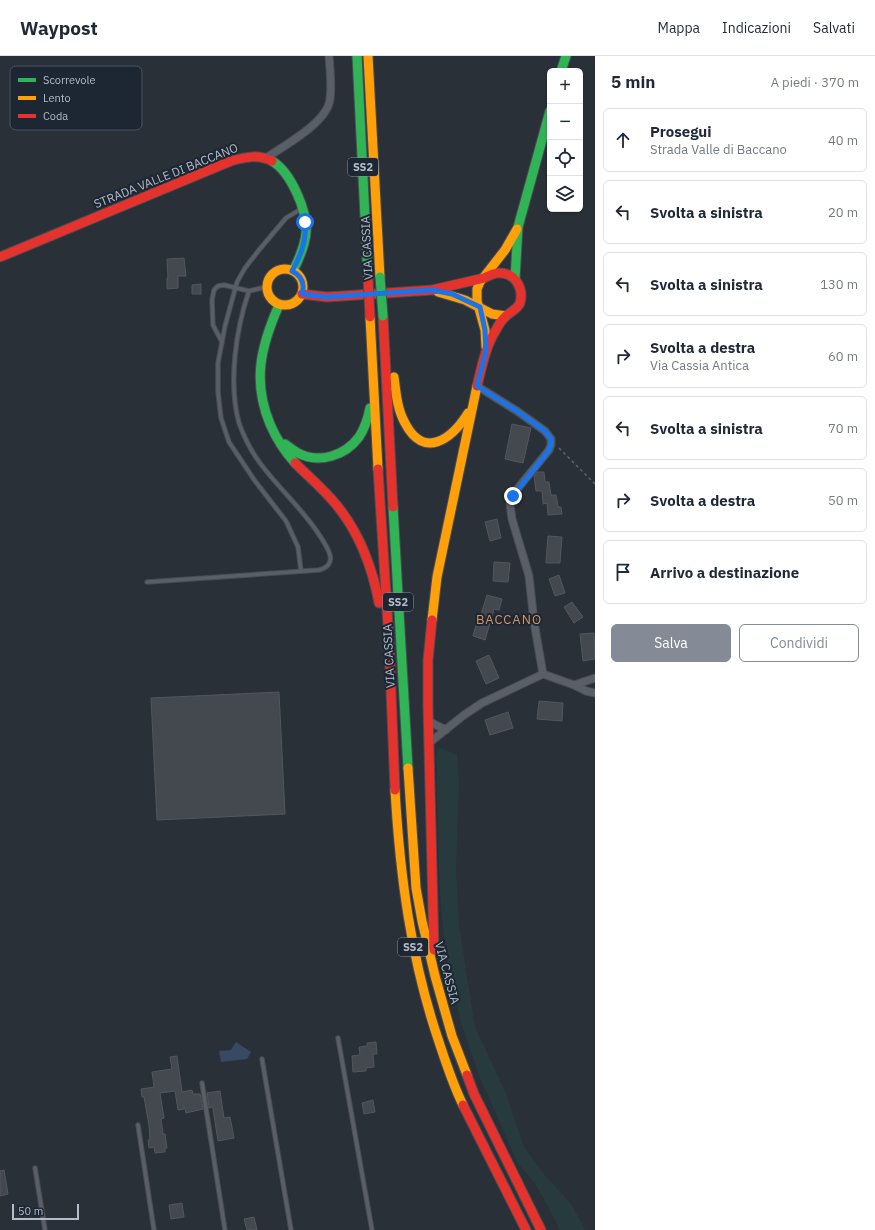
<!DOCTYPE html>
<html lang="it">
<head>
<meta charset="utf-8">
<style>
  :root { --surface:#fff; --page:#f6f6f7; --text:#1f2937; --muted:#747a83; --line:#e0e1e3; --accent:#848b96 }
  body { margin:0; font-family:"IBM Plex Sans",sans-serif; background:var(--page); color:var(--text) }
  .controls { position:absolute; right:12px; top:12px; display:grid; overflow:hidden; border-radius:6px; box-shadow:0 1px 3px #0004 }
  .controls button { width:36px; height:36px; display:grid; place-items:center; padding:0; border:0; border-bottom:1px solid var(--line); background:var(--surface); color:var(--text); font:20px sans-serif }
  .scale { position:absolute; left:12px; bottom:10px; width:67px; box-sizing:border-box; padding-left:4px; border:2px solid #b4bcc9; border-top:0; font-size:11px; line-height:14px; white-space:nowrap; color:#b4bcc9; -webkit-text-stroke:3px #1d2633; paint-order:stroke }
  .stop { position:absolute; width:12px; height:12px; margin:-9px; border:3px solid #1a73e8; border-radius:50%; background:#fff }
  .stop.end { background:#1a73e8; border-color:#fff; box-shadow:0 1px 4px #0008 }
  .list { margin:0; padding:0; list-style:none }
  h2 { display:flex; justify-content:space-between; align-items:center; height:52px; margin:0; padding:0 16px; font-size:17px }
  h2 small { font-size:13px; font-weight:400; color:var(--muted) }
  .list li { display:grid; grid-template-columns:26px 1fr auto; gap:12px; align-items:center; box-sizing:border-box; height:64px; margin:0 8px 8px; padding:0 8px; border:1px solid var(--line); border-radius:6px }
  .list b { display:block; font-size:15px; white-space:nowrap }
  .list p { margin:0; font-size:13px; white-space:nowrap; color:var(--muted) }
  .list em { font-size:13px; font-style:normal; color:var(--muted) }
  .actions { display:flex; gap:8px; padding:12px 16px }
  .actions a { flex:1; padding:9px 0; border:1px solid var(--accent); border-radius:6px; text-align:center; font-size:14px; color:var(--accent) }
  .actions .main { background:var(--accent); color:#fff }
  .icon { flex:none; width:22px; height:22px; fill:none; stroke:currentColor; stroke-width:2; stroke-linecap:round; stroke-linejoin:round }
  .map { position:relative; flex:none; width:595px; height:1174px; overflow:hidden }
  header { display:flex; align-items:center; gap:24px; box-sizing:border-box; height:56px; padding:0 20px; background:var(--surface); border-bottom:1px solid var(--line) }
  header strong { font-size:19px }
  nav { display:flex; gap:22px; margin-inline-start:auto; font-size:14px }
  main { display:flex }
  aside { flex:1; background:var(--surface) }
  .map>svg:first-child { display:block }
</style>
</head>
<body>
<header>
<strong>Waypost</strong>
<nav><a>Mappa</a><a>Indicazioni</a><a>Salvati</a></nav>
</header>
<main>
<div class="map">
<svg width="595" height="1174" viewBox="0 0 595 1174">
  <rect width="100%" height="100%" fill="#2a3038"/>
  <!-- green -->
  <polygon fill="#273a3e" points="438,691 457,699 459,727 456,812 459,869 475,971 505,1035 524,1091 543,1117 572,1149 585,1174 560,1174 549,1152 534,1126 518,1108 480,1022 461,967 445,891 440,839 436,701"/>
  <!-- water -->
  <polygon fill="#384963" points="236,986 251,996 247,1003 221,1006 219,995 231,994"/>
  <!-- building -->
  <g fill="#444950" stroke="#52575f">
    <polygon points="184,202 186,220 178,220 178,232 167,233 167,222 168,222 167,203"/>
    <polygon points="201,228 201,238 192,238 192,229"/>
    <polygon points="512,368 531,372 523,407 505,403"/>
    <polygon points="537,416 544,416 545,426 549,426 551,439 556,439 558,451 561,451 562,458 548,459 547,447 543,448 542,435 536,435 534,420"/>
    <polygon points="497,463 501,482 490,485 485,466"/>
    <polygon points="548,480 562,481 560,507 546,507"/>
    <polygon points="494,506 510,507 508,526 493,525"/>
    <polygon points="559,519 565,537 555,540 549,523"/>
    <polygon points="487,539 502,543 499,554 494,553 485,584 473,580 478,562 480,562"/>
    <polygon points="572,546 583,561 574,567 564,551"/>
    <polygon points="594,577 595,603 583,605 580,578"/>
    <polygon points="489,599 499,622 486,628 476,605"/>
    <polygon points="279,636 285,758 157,764 151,642"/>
    <polygon points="539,645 563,647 562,665 537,663"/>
    <polygon points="508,656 513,672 490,679 485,664"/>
    <polygon points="376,986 377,998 373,998 374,1011 366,1012 366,1015 353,1016 352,1000 360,999 359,991 367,990 367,987"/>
    <polygon points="177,1000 182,1036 192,1034 193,1038 200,1038 203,1053 186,1057 184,1050 184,1053 178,1054 175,1035 160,1037 164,1062 161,1063 163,1078 165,1078 167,1092 165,1092 165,1096 155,1097 154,1091 149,1092 148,1084 150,1084 149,1069 144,1041 142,1041 141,1033 154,1031 152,1016 172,1013 170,1001"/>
    <polygon points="220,1035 224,1062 230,1061 234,1082 218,1085 213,1053 213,1051 209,1052 207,1037"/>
    <polygon points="373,1044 375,1056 364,1058 362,1047"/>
    <polygon points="4,1114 8,1138 0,1140 0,1115"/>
    <polygon points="182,1147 184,1161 171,1163 169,1149"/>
    <polygon points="254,1161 257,1174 247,1174 244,1163"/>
  </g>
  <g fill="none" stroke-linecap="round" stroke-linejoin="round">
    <defs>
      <g id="lane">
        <polyline points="301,153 286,162 259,194 245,212 237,226 225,270 218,307 218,336 221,362 229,386 255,425 286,465 298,491 301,515"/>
        <polyline points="249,235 266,231"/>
        <path d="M147,526L319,514C327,512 332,507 330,499C328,492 324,486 320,480C303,453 279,433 260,407C251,395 244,381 239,367C228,327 236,273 249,235L224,229L218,230L214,234L212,244L213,269L222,286"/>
        <polyline points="338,982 372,1174"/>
        <polyline points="262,1003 291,1174"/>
        <polyline points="202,1027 225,1174"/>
        <polyline points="138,1069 154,1174"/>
        <polyline points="35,1112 45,1174"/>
      </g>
      <g id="street">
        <path d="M266,102C285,89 328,66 330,43C332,29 330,14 329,0"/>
        <polyline points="543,618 574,629 586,635 595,637"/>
        <polyline points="574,629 595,622"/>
        <polyline points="428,665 446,674"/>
        <polyline points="429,687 464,659 482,647 543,618 534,566 529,520 512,463 510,448 514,437 549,394 551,389 551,383 545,375 517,355 477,330"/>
      </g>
      <g id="fast">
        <polyline points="357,0 368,222"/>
        <polyline points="561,15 566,0"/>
        <path d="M272,105C291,116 308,156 306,177C305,190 299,203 293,215"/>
        <polyline points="515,223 518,171 550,55"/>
        <path d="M279,249C261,290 252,325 270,368C276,382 284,395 295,407"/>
        <path d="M285,388C289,391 293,394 298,397C319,408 345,400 359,381C365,372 368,362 370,352"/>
        <polyline points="393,451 408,712"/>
      </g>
      <g id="slow">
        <polyline points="368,0 380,221"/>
        <circle cx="285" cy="231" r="18"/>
        <polyline points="438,236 465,244 492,258 506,260"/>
        <polyline points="370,261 378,413"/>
        <polyline points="486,291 485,274 477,245 477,233 480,226 505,194 517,173"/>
        <path d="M394,321C396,336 397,353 405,367C424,404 452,383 468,357"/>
        <polyline points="432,564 437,521 477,330"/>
        <polyline points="408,712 416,832 422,865 435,920 452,980 467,1019"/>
        <path d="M395,734C400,820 411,904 439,986C446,1007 453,1029 463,1049"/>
      </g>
      <g id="jam">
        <path d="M0,201L231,105C246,101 258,98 272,105"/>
        <path d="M302,238L327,241L432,234L484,222C489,220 493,217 498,217C515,216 524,232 520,247C517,254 509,256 504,262C501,265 498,270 496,274C485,291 482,311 477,330"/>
        <polyline points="383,260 393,451"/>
        <path d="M295,407C308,420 322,432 334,446C359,475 372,510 379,547"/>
        <polyline points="378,413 389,585 395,734"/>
        <polyline points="432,564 428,604 428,651 434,894"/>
        <polyline points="467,1019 474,1038 541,1174"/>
        <polyline points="463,1049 526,1174"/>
      </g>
    </defs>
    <!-- lane casing -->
    <use href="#lane" stroke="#484c53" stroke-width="5.5"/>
    <!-- street casing -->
    <use href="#street" stroke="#484c53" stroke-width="9"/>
    <!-- fast casing -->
    <use href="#fast" stroke="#484c53" stroke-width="11"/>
    <!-- slow casing -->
    <use href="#slow" stroke="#484c53" stroke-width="11"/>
    <!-- jam casing -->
    <use href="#jam" stroke="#484c53" stroke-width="11"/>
    <!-- path -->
    <polyline stroke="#5d636a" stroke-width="1.5" stroke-dasharray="3 3" stroke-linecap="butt" points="559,392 595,428"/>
    <!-- lane -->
    <use href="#lane" stroke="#5a5e66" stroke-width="3.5"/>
    <!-- street -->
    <use href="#street" stroke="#5a5e66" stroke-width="7"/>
    <!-- fast -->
    <use href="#fast" stroke="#30b455" stroke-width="9"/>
    <!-- slow -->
    <use href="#slow" stroke="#ff9f0a" stroke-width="9"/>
    <!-- jam -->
    <use href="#jam" stroke="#e5322d" stroke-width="9"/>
    <defs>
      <polyline id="fast-bridge" points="380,221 383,260"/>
      <polyline id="jam-bridge" points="368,222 370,261"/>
    </defs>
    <!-- fast-bridge casing -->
    <use href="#fast-bridge" stroke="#474c53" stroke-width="11" stroke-linecap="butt"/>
    <!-- jam-bridge casing -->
    <use href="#jam-bridge" stroke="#474c53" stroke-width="11" stroke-linecap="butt"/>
    <!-- fast-bridge -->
    <use href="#fast-bridge" stroke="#30b455" stroke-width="9"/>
    <!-- jam-bridge -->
    <use href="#jam-bridge" stroke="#e5322d" stroke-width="9"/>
  </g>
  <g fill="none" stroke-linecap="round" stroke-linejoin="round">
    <!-- route -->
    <path stroke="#1a73e8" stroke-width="5" d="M305,166C307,183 301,200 292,215C302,220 305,228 302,238L327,241L432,234L452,238L480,251L485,274L486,295L477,330L517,355L545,375L551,383V388L549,394L513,440"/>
  </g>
  <g text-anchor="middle" stroke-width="4" stroke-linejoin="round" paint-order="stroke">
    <!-- shield labels -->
    <g fill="#1d2633" stroke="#878f9c" stroke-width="1">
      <rect x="348" y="102" width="30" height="18" rx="3"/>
      <rect x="383" y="537" width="30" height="18" rx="3"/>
      <rect x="398" y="882" width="30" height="18" rx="3"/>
    </g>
    <g font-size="11" font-weight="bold" fill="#b4bcc9">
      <text x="363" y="115">SS2</text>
      <text x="398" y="550">SS2</text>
      <text x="413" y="895">SS2</text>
    </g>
    <!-- street labels -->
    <g font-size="12" fill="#b4bcc9" stroke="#1d2633">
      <text transform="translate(166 120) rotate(-22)" y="4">STRADA VALLE DI BACCANO</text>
      <text transform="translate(367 192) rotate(-93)" y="4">VIA CASSIA</text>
      <text transform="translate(389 600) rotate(-93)" y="4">VIA CASSIA</text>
      <text transform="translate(447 917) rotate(75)" y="4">VIA CASSIA</text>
    </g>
    <!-- neighbourhood labels -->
    <g font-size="13" letter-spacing="1" fill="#d59563" stroke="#1d2633">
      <text x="509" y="568">BACCANO</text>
    </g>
  </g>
  <!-- legend -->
  <rect x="10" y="10" width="132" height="64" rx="6" fill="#1d2633" stroke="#4a5360" stroke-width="1"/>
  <rect x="18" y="22" width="18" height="4" fill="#30b455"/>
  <rect x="18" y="40" width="18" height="4" fill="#ff9f0a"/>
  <rect x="18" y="58" width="18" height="4" fill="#e5322d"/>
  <g font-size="11" fill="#b4bcc9">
    <text x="43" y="28">Scorrevole</text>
    <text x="43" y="46">Lento</text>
    <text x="43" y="64">Coda</text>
  </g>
</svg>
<div class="controls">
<button>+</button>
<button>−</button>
<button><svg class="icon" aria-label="locate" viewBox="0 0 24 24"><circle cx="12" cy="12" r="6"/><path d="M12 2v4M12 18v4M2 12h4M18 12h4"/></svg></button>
<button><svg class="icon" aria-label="layers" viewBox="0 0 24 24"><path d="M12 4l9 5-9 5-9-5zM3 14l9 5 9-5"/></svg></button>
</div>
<div class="scale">50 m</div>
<div class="stop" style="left:305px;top:166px"></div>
<div class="stop end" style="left:513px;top:440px"></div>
</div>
<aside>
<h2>5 min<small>A piedi · 370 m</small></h2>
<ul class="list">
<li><svg class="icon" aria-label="ahead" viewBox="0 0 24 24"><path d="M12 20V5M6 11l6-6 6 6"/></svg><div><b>Prosegui</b><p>Strada Valle di Baccano</p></div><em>40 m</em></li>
<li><svg class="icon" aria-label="left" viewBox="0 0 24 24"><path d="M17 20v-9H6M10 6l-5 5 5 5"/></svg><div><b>Svolta a sinistra</b></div><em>20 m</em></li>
<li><svg class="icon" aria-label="left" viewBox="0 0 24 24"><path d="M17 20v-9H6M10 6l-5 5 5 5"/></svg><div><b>Svolta a sinistra</b></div><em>130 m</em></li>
<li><svg class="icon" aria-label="right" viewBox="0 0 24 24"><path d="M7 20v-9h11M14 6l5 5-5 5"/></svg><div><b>Svolta a destra</b><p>Via Cassia Antica</p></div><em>60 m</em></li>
<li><svg class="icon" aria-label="left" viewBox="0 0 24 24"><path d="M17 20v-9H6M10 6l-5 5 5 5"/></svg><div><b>Svolta a sinistra</b></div><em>70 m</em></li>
<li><svg class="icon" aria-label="right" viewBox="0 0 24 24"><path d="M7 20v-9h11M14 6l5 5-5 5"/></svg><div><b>Svolta a destra</b></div><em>50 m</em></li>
<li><svg class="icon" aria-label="arrive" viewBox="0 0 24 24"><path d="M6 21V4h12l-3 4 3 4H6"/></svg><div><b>Arrivo a destinazione</b></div></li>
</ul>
<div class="actions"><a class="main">Salva</a><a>Condividi</a></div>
</aside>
</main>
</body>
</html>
